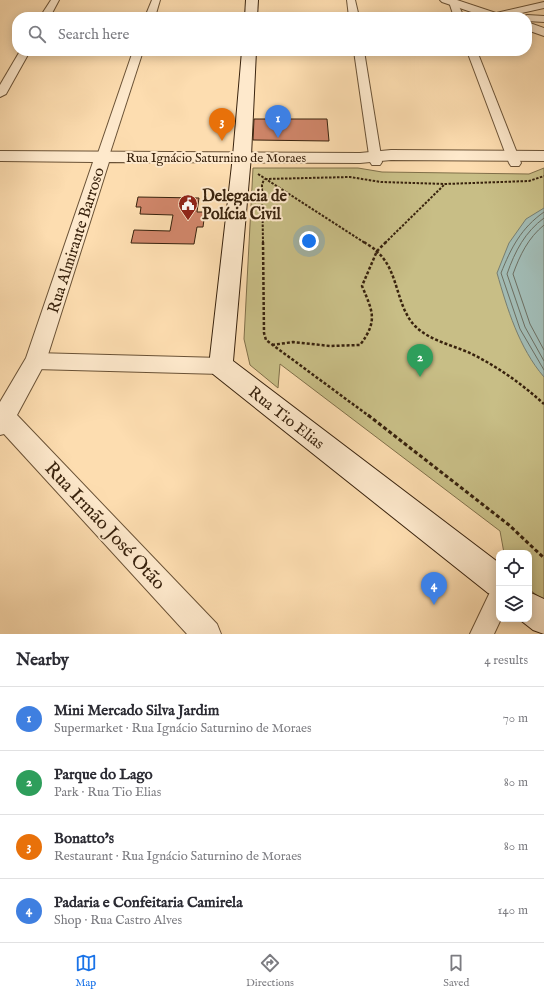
<!DOCTYPE html>
<html lang="en">
<head>
<meta charset="utf-8">
<style>
  :root { --surface:#fff; --page:#f2f2f3; --text:#2b2b33; --muted:#7c7c81; --line:#e1e1e2; --accent:#1a73e8 }
  body { margin:0; font-family:"IM FELL English",serif; background:var(--page); color:var(--text) }
  .controls { position:absolute; right:12px; bottom:12px; display:grid; overflow:hidden; border-radius:8px; box-shadow:0 2px 10px #0003 }
  .controls button { width:36px; height:36px; display:grid; place-items:center; padding:0; border:0; border-bottom:1px solid var(--line); background:var(--surface); color:var(--text); font:20px sans-serif }
  .you { position:absolute; left:309px; top:241px; width:14px; height:14px; margin:-10px; border:3px solid #fff; border-radius:50%; background:#1a73e8; box-shadow:0 0 0 6px #1a73e833 }
  .badge { display:grid; place-items:center; width:26px; height:26px; border-radius:50%; background:var(--accent); color:#fff; font-size:13px; font-weight:700 }
  .pin { position:absolute; translate:-50% -33px; filter:drop-shadow(0 1px 2px #0008) }
  .pin::after { content:''; position:absolute; top:21px; width:14px; height:12px; background:inherit; clip-path:polygon(0 0,100% 0,50% 100%) }
  .list { margin:0; padding:0; list-style:none }
  h2 { display:flex; justify-content:space-between; align-items:center; height:52px; margin:0; padding:0 16px; font-size:17px }
  h2 small { font-size:13px; font-weight:400; color:var(--muted) }
  .list li { display:grid; grid-template-columns:26px 1fr auto; gap:12px; align-items:center; box-sizing:border-box; height:64px; padding:0 16px; border-top:1px solid var(--line) }
  .list b { display:block; font-size:15px; white-space:nowrap }
  .list p { margin:0; font-size:13px; white-space:nowrap; color:var(--muted) }
  .list em { font-size:13px; font-style:normal; color:var(--muted) }
  .icon { flex:none; width:22px; height:22px; fill:none; stroke:currentColor; stroke-width:2; stroke-linecap:round; stroke-linejoin:round }
  .map { position:relative; flex:none; width:544px; height:634px; overflow:hidden }
  .search { position:absolute; background:var(--surface); box-shadow:0 2px 10px #0003; left:12px; right:12px; top:12px; height:44px; display:flex; align-items:center; gap:10px; box-sizing:border-box; padding:0 14px; border-radius:16px; color:var(--muted); font-size:15px }
  .sheet { height:308px; background:var(--surface) }
  nav { display:flex; justify-content:space-around; align-items:center; box-sizing:border-box; height:56px; border-top:1px solid var(--line); background:var(--surface); font-size:11px; color:var(--muted) }
  nav a { display:grid; justify-items:center; gap:2px }
  nav .on { color:var(--accent) }
  .map>svg:first-child { display:block }
</style>
</head>
<body>
<div class="map">
<svg width="544" height="634" viewBox="0 0 544 634">
  <rect width="100%" height="100%" fill="#fdddb0"/>
  <filter id="stains"><feTurbulence type="fractalNoise" baseFrequency=".005" numOctaves="4"/><feColorMatrix values="0 0 0 0 .2 0 0 0 0 .09 0 0 0 0 .02 0 0 0 .5 -.17"/></filter>
  <radialGradient id="worn" r=".72"><stop offset=".6" stop-color="#630" stop-opacity="0"/><stop offset="1" stop-color="#630" stop-opacity=".3"/></radialGradient>
  <!-- green -->
  <polygon fill="#c8be86" stroke="#80704a" points="253,168 358,168 382,172 529,174 544,168 544,601 529,589 529,553 504,553 500,531 280,364 278,388 250,365 244,339"/>
  <!-- water -->
  <path fill="#a1bab3" stroke="#777e71" d="M544,208V377C519,348 507,308 497,273L509,243L526,219Z"/>
  <g fill="none" stroke-linecap="round" stroke-linejoin="round">
    <!-- shore -->
    <g stroke="#6d6e60" stroke-width="1">
      <path d="M544,212C521,228 511,248 501,273L520,329L544,370"/>
      <path d="M544,218C525,232 515,251 507,274L525,327L544,361"/>
      <path d="M544,225C528,238 520,255 513,274L530,324L544,350"/>
    </g>
  </g>
  <!-- building -->
  <g fill="#d0866a" stroke="#39230e">
    <polygon points="254,119 327,119 329,141 253,140"/>
    <polygon points="138,197 199,198 197,212 205,212 203,227 197,227 194,244 131,243 134,230 170,231 173,215 140,214 141,207 136,207"/>
  </g>
  <g fill="none" stroke-linecap="round" stroke-linejoin="round">
    <defs>
      <g id="minor">
        <polygon points="51,0 59,0 50,17 40,17"/>
        <polygon points="152,0 160,0 155,17 145,17"/>
        <polygon points="347,0 355,0 359,17 349,17"/>
        <polygon points="450,0 456,0 464,17 454,17 449,2"/>
        <polygon points="544,2 544,8 503,17 490,16 492,14"/>
        <polygon points="527,15 544,16 544,22 527,21 527,17 523,17"/>
        <polygon points="20,51 30,51 6,94 0,97 0,85"/>
        <polygon points="133,51 143,51 109,156 107,159 99,159 97,156"/>
        <polygon points="354,51 364,51 382,162 380,165 372,165 370,162"/>
        <polygon points="467,51 477,51 521,163 519,166 511,166 509,163"/>
        <polygon points="35,353 221,358 227,361 230,366 227,371 221,374 35,369 29,366 27,361 29,356"/>
        <polygon points="499,587 499,619 501,619 494,634 470,634 491,590"/>
      </g>
      <g id="tertiary">
        <polygon points="440,0 457,0 502,15 504,17 486,17 442,2"/>
        <polygon points="527,22 544,28 544,36 527,30"/>
        <polygon points="391,150 544,151 544,161 391,160 360,163 109,162 46,361 17,415 217,624 221,634 187,634 4,434 0,435 0,402 26,358 93,162 0,161 0,151 360,153"/>
      </g>
      <g id="secondary">
        <polygon points="246,0 258,0 257,17 245,17"/>
        <polygon points="242,51 256,51 251,156 233,361 499,563 499,597 488,593 213,374 209,366 233,156"/>
        <polygon points="529,592 544,599 544,634 533,630 519,619 529,619"/>
      </g>
    </defs>
    <!-- minor casing -->
    <use href="#minor" stroke="#6a5236" stroke-width="2"/>
    <!-- tertiary casing -->
    <use href="#tertiary" stroke="#6a5236" stroke-width="2"/>
    <!-- secondary casing -->
    <use href="#secondary" stroke="#39230e" stroke-width="2"/>
    <!-- path-far2 -->
    <g stroke="#39230e" stroke-width="2" stroke-dasharray="2.5 1.5" stroke-linecap="butt">
      <polyline points="258,174 365,243"/>
      <polyline points="265,179 350,177 381,182 445,184 529,181 544,176"/>
      <polyline points="263,243 262,185 264,179"/>
      <polyline points="385,243 445,184"/>
    </g>
    <!-- path-far1 -->
    <g stroke="#39230e" stroke-width="2.5" stroke-dasharray="3 2" stroke-linecap="butt">
      <polyline points="263,242 264,333 266,340 369,416"/>
      <path d="M364,242C368,245 373,247 376,251C399,269 395,305 415,326C430,341 453,345 472,354C498,367 522,384 544,404"/>
      <path d="M272,345L293,342L330,346L360,345C378,321 373,312 362,286L377,251L386,242"/>
    </g>
    <!-- path -->
    <polyline stroke="#39230e" stroke-width="3" stroke-dasharray="4 2.5" stroke-linecap="butt" points="368,415 509,525 544,558"/>
    <!-- minor -->
    <use href="#minor" fill="#fee9cc" fill-rule="evenodd"/>
    <!-- tertiary -->
    <use href="#tertiary" fill="#fee9cc" fill-rule="evenodd"/>
    <!-- secondary -->
    <use href="#secondary" fill="#fee9cc" fill-rule="evenodd"/>
  </g>
  <!-- icons -->
  <defs>
    <symbol id="civic-pin" viewBox="-11 -11 22 30"><path d="M0 17L-7.5 6A9.5 9.5 0 1 1 7.5 6Z" fill="#8f2418" stroke="#fee9cc"/><path d="M-.6-6.5H3V-4.5H.6V-3L4-1V1h2V6H-6V1h2V-1L-.6-3ZM-1.2 2.5V6h2.4V2.5Z" fill="#fff"/></symbol>
  </defs>
  <g fill-rule="evenodd">
    <use href="#civic-pin" x="177" y="193" width="22" height="30"/>
  </g>
  <g text-anchor="middle" stroke-width="4" stroke-linejoin="round" paint-order="stroke">
    <!-- far-street labels -->
    <g font-size="13" fill="#39230e" stroke="#fee9cc">
      <text x="216" y="162">Rua Ignácio Saturnino de Moraes</text>
    </g>
    <!-- poi labels -->
    <g font-size="16" font-weight="bold" fill="#39230e" stroke="#fee9cc" text-anchor="start">
      <text x="202" y="201">Delegacia de<tspan x="202" dy="18">Polícia Civil</tspan></text>
    </g>
    <!-- street labels -->
    <g font-size="16" fill="#39230e" stroke="#fee9cc">
      <text transform="translate(75 240) rotate(-72)" y="6">Rua Almirante Barroso</text>
      <text transform="translate(287 417) rotate(38)" y="6">Rua Tio Elias</text>
    </g>
    <!-- near-street labels -->
    <g font-size="19" fill="#39230e" stroke="#fee9cc">
      <text transform="translate(106 525) rotate(47)" y="7">Rua Irmão José Otão</text>
    </g>
  </g>
  <rect width="100%" height="100%" filter="url(#stains)"/>
  <rect width="100%" height="100%" fill="url(#worn)"/>
</svg>
<div class="controls">
<button><svg class="icon" aria-label="locate" viewBox="0 0 24 24"><circle cx="12" cy="12" r="6"/><path d="M12 2v4M12 18v4M2 12h4M18 12h4"/></svg></button>
<button><svg class="icon" aria-label="layers" viewBox="0 0 24 24"><path d="M12 4l9 5-9 5-9-5zM3 14l9 5 9-5"/></svg></button>
</div>
<div class="you"></div>
<div class="pin badge" style="left:278px;top:138px;background:#3f7fe0">1</div>
<div class="pin badge" style="left:420px;top:377px;background:#2e9e5b">2</div>
<div class="pin badge" style="left:222px;top:141px;background:#e8710a">3</div>
<div class="pin badge" style="left:434px;top:605px;background:#3f7fe0">4</div>
<div class="search"><svg class="icon" aria-label="search" viewBox="0 0 24 24"><circle cx="10" cy="10" r="6"/><path d="M15 15l6 6"/></svg>Search here</div>
</div>
<section class="sheet">
<h2>Nearby<small>4 results</small></h2>
<ul class="list">
<li><span class="badge" style="background:#3f7fe0">1</span><div><b>Mini Mercado Silva Jardim</b><p>Supermarket · Rua Ignácio Saturnino de Moraes</p></div><em>70 m</em></li>
<li><span class="badge" style="background:#2e9e5b">2</span><div><b>Parque do Lago</b><p>Park · Rua Tio Elias</p></div><em>80 m</em></li>
<li><span class="badge" style="background:#e8710a">3</span><div><b>Bonatto's</b><p>Restaurant · Rua Ignácio Saturnino de Moraes</p></div><em>80 m</em></li>
<li><span class="badge" style="background:#3f7fe0">4</span><div><b>Padaria e Confeitaria Camirela</b><p>Shop · Rua Castro Alves</p></div><em>140 m</em></li>
</ul>
</section>
<nav>
<a class="on"><svg class="icon" aria-label="map" viewBox="0 0 24 24"><path d="M3 6l6-2 6 2 6-2v14l-6 2-6-2-6 2zM9 4v14M15 6v14"/></svg>Map</a>
<a><svg class="icon" aria-label="directions" viewBox="0 0 24 24"><path d="M12 3l9 9-9 9-9-9zM9 14v-3h6M13 9l2 2-2 2"/></svg>Directions</a>
<a><svg class="icon" aria-label="saved" viewBox="0 0 24 24"><path d="M7 4h10v16l-5-4-5 4z"/></svg>Saved</a>
</nav>
</body>
</html>
